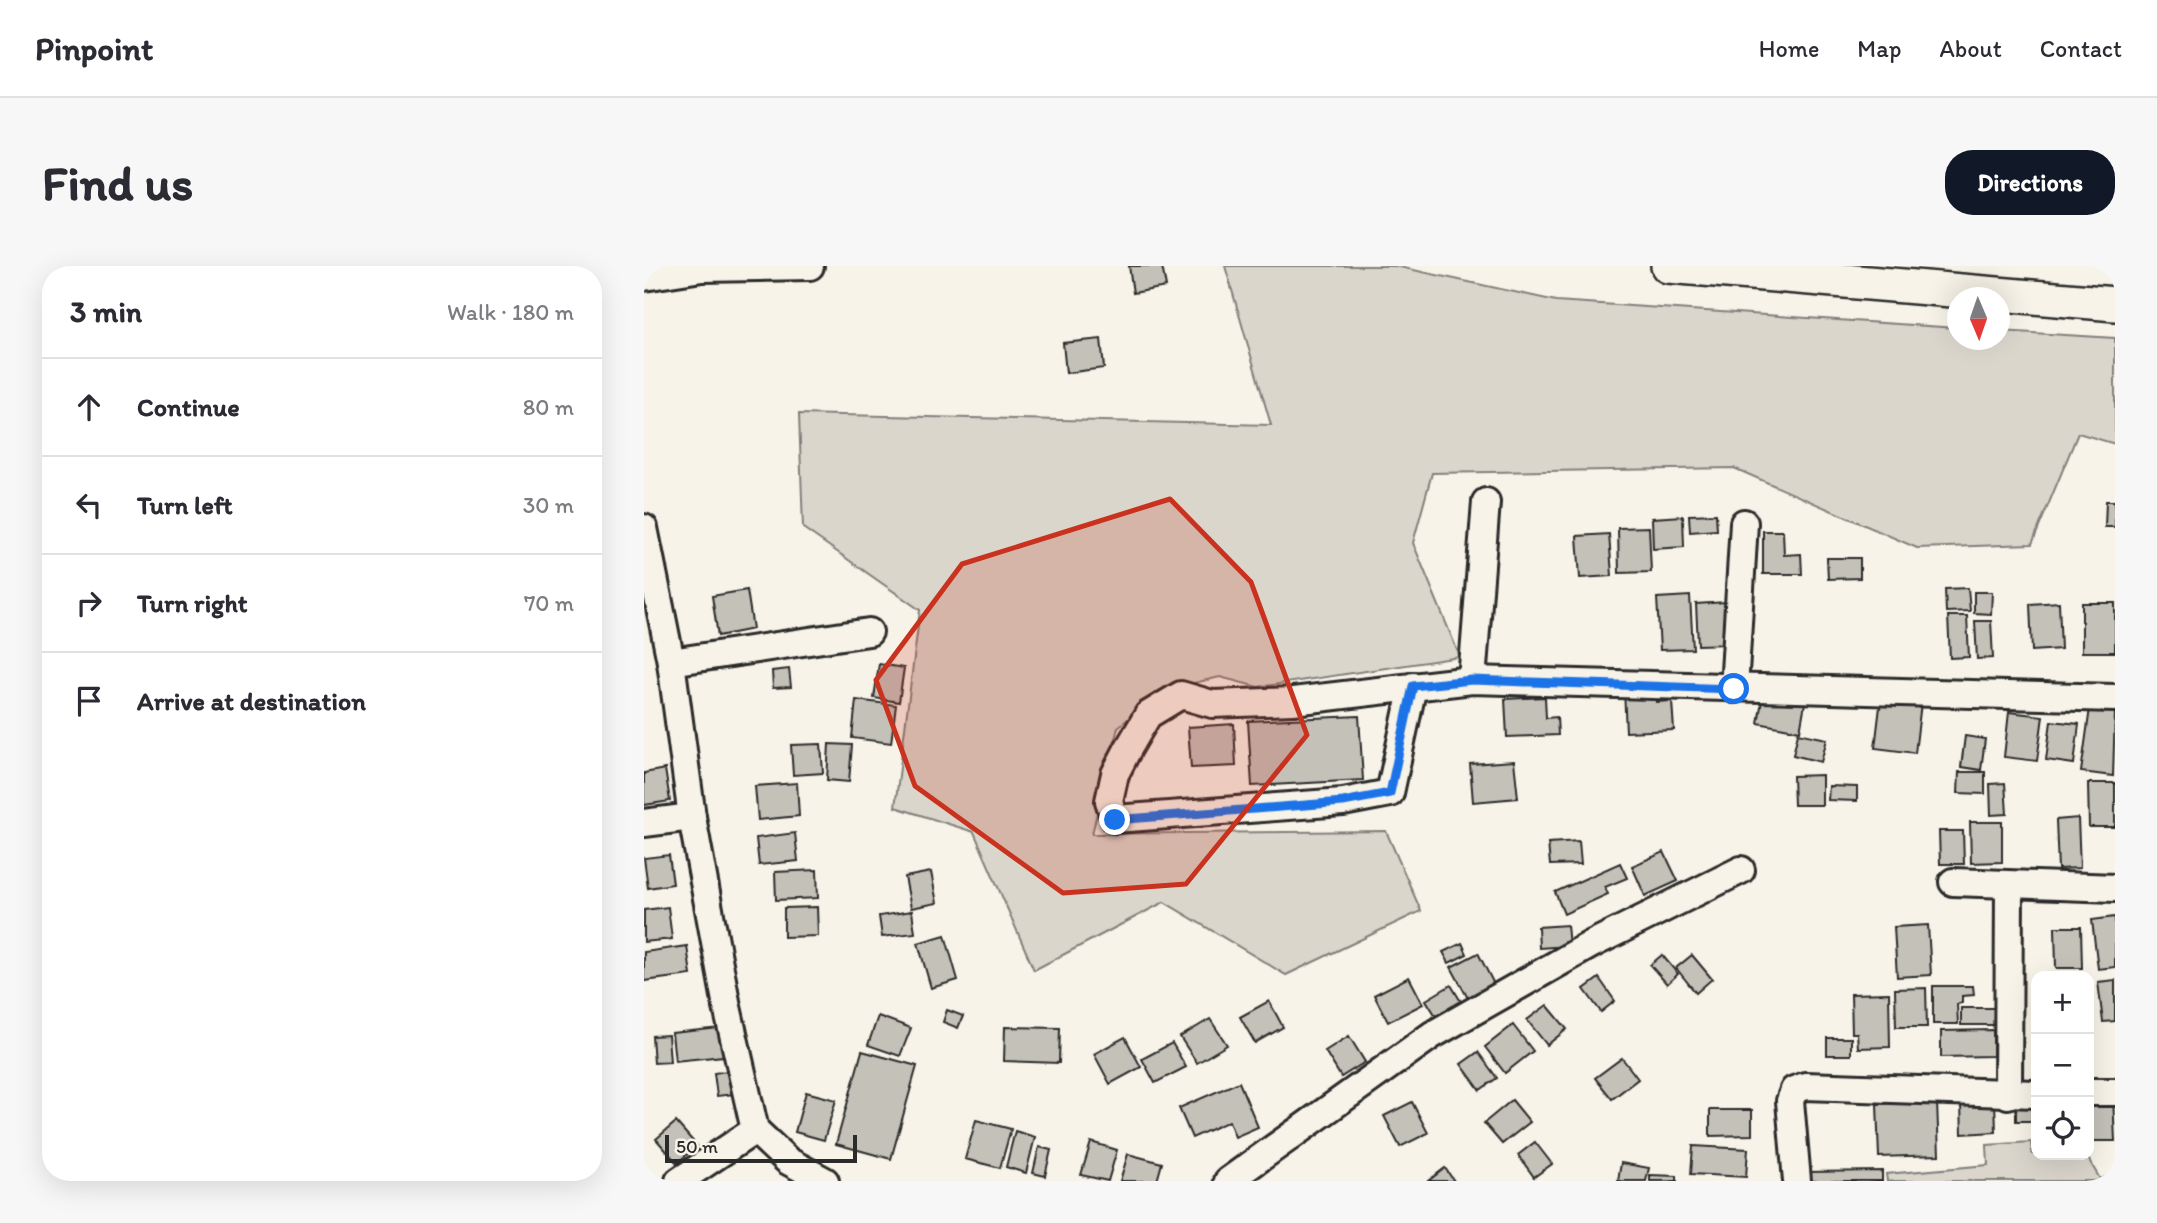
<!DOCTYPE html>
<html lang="en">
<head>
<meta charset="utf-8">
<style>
  :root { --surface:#fff; --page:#f7f7f7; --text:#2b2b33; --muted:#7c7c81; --line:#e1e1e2; --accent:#111827 }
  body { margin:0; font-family:Itim,sans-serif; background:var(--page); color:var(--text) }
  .controls { position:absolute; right:21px; bottom:21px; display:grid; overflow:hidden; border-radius:14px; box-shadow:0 7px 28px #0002 }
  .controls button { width:63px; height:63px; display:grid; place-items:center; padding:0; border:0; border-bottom:2px solid var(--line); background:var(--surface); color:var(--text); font:35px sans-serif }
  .compass { position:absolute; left:1303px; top:21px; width:63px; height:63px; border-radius:50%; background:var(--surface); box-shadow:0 7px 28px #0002; rotate:178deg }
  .scale { position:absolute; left:21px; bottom:18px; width:192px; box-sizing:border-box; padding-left:7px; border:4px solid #2b2b2b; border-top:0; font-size:19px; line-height:24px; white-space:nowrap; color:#2b2b2b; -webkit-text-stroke:5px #f7f3e8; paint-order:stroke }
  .stop { position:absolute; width:21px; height:21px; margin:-16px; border:5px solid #1a73e8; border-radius:50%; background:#fff }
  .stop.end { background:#1a73e8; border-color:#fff; box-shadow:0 2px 7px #0008 }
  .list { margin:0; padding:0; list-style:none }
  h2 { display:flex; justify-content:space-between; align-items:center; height:91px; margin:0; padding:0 28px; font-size:30px }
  h2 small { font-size:23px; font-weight:400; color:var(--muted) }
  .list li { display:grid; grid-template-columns:46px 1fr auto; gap:21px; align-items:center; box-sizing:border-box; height:98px; padding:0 28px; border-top:2px solid var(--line) }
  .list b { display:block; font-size:26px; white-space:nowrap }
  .list em { font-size:23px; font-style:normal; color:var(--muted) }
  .icon { flex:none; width:38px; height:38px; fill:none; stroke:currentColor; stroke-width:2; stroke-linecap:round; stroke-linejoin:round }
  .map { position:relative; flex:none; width:1471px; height:915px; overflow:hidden; border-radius:28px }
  header { display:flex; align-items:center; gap:42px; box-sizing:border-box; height:98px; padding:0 35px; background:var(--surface); border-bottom:2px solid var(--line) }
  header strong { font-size:33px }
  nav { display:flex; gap:38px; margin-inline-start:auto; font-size:24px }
  .intro { display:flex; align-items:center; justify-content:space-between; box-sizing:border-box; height:168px; padding:0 42px }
  h1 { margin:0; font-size:49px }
  .button { padding:18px 32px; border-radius:28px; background:var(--accent); color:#fff; font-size:24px; font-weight:700 }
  main { display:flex; gap:42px; padding:0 42px }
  aside { flex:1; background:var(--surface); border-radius:28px; box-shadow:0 7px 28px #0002 }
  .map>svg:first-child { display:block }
</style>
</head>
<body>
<header>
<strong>Pinpoint</strong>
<nav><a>Home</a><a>Map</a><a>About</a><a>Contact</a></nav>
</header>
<div class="intro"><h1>Find us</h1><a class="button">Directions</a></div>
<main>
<aside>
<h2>3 min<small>Walk · 180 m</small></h2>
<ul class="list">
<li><svg class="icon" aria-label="ahead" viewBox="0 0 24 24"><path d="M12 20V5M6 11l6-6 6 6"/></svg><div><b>Continue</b></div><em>80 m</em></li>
<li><svg class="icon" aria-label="left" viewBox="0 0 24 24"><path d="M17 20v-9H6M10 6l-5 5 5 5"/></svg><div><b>Turn left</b></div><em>30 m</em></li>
<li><svg class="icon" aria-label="right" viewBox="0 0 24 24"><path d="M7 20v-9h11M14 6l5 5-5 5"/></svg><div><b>Turn right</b></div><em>70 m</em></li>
<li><svg class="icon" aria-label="arrive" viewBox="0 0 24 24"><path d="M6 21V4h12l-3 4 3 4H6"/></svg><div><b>Arrive at destination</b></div></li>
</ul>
</aside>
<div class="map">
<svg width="1471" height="915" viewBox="0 0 1471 915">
  <rect width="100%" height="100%" fill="#f7f3e8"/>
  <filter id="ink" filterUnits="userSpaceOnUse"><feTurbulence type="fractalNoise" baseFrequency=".0143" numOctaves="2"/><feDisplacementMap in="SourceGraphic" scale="14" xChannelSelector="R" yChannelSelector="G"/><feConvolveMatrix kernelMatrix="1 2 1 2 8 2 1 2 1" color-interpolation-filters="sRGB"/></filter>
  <g filter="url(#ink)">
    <!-- green -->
    <g fill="#dad6cc" stroke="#82807c" stroke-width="2">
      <polygon points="581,0 751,0 912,35 1313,62 1314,74 1356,74 1356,65 1471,72 1471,178 1434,167 1388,278 1273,282 1090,202 788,207 769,277 816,391 614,421 576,411 520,424 474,461 448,568 742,565 777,645 642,709 520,636 390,704 330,566 251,541 276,344 159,262 155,148 627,159"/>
      <polygon points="1387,876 1388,888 1442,889 1456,913 1471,908 1471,915 1243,915 1242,908 1344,899 1343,879"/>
    </g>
    <!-- building -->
    <g fill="#c4c1b9" stroke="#2b2b2b" stroke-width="2">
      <polygon points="485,0 518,0 522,21 489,27"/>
      <polygon points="457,73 460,102 422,107 419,77"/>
      <polygon points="1462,235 1471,235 1471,261 1461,261"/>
      <polygon points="1072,248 1073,264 1046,266 1045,249"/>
      <polygon points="1039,250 1040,281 1009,283 1008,252"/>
      <polygon points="1005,261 1007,306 975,307 974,262"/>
      <polygon points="1119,265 1139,265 1140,289 1157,288 1158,308 1119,308"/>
      <polygon points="965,268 968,310 936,312 933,270"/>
      <polygon points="1183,292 1216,292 1216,312 1184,313"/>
      <polygon points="1324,322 1326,345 1302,346 1301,323"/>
      <polygon points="103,324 109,363 74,370 68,330"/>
      <polygon points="1330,326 1348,326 1347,348 1330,347"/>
      <polygon points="1046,330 1049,383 1016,384 1013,332"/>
      <polygon points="1082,336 1084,378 1054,379 1052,338"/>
      <polygon points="1415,336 1417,383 1388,385 1386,338"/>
      <rect x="1438" y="337" width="33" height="49"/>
      <polygon points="1304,350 1323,350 1325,391 1306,392"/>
      <polygon points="1331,355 1347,355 1349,392 1333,393"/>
      <polygon points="235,398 260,402 255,436 230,432"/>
      <polygon points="145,403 147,421 129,422 128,405"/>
      <polygon points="1012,422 1012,436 1028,435 1030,464 982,466 980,424"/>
      <polygon points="1119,429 1161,437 1156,465 1114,457"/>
      <polygon points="901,431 902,452 913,451 914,469 863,471 861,433"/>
      <polygon points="1237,432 1277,437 1271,487 1231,482"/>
      <polygon points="212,434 252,439 247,477 208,472"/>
      <polygon points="1446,442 1471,445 1469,510 1437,506"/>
      <polygon points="1365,446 1399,450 1393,495 1360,491"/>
      <polygon points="715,450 719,514 608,520 604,455"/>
      <polygon points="1407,455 1435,458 1430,498 1402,494"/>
      <polygon points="590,458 592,500 547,502 544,461"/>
      <polygon points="1154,467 1183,473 1177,496 1149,489"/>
      <polygon points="1321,470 1341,473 1337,504 1317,501"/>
      <polygon points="177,478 179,507 149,509 147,479"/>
      <polygon points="185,478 208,479 205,516 183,514"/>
      <polygon points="870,495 874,532 829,536 826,498"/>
      <polygon points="21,503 26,535 0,539 0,507"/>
      <polygon points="1315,506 1341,506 1341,528 1314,527"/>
      <polygon points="1178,509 1178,539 1150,539 1149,510"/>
      <polygon points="153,517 155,550 114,554 111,520"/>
      <polygon points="1361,517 1363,548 1347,549 1346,518"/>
      <polygon points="1444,517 1471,517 1471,561 1445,561"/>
      <polygon points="1185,520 1213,521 1213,535 1184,534"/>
      <polygon points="1434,552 1436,602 1414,603 1412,554"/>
      <polygon points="1326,556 1358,556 1358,596 1327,597"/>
      <polygon points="1295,565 1319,565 1320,598 1296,598"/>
      <polygon points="151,567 154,595 115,599 112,572"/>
      <polygon points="935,575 937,598 906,599 904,577"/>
      <polygon points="1020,586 1034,615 1001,630 988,600"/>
      <polygon points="25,589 29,618 4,622 0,592"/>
      <polygon points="976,597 983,612 961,621 964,628 920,648 911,626"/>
      <polygon points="173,604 174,632 132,634 131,606"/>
      <polygon points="287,606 293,637 267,642 261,611"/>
      <polygon points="24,641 28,673 0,676 0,644"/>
      <polygon points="173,641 174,670 140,671 140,642"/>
      <polygon points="268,645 271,667 238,671 235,650"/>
      <polygon points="1471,651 1471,701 1454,703 1448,654"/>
      <polygon points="923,659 925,680 895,682 894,661"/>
      <polygon points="1284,659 1287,709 1253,711 1250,661"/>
      <polygon points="1411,661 1437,661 1438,702 1412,702"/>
      <polygon points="301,669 314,714 287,722 274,677"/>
      <polygon points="818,677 823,688 805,697 799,686"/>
      <polygon points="43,680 47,709 0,715 0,686"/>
      <polygon points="834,687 853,724 827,738 807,701"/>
      <polygon points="1018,689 1034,708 1023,718 1006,699"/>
      <polygon points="1048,689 1068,713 1052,727 1032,702"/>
      <polygon points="765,711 779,738 744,756 730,729"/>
      <polygon points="955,712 971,735 957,746 940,723"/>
      <polygon points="1471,714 1471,755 1459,756 1454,716"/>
      <polygon points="807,719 822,744 797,758 782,734"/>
      <polygon points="1289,720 1329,720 1330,729 1318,730 1318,737 1313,738 1314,758 1289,758"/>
      <polygon points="1282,722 1283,761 1252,761 1251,723"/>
      <polygon points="1245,727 1246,781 1214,782 1213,767 1208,767 1207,728"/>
      <polygon points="625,735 639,761 611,777 596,751"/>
      <polygon points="903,739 923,763 903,779 883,754"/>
      <rect x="1317" y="742" width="34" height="17"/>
      <polygon points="303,744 319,750 314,762 299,756"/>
      <polygon points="234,750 267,762 256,790 224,779"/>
      <polygon points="566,753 583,779 553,797 536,771"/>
      <polygon points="869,759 889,785 861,807 841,781"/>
      <polygon points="361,761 416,762 415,797 360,795"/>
      <polygon points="76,762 79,790 31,795 28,767"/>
      <polygon points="1349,764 1349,790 1297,791 1297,765"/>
      <polygon points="24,769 26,796 10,797 8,770"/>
      <polygon points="705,770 721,796 697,811 681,785"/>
      <polygon points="481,771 497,801 466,818 450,788"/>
      <rect x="1183" y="772" width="24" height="17"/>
      <polygon points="528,777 542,801 511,817 498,793"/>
      <polygon points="218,785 273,800 247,893 192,878"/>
      <polygon points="834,786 853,812 836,824 817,798"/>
      <polygon points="978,792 994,813 968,833 951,812"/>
      <polygon points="96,803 99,827 73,830 70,807"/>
      <polygon points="595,816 614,861 591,871 585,855 548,872 535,842"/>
      <polygon points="162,826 192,834 180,874 151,866"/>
      <polygon points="1469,831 1471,875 1447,875 1445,832"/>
      <polygon points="1392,833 1392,855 1372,855 1372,834"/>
      <polygon points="868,834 886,856 858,878 840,857"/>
      <polygon points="1351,835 1352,866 1318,868 1317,837"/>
      <polygon points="768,836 784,867 756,881 740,850"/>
      <polygon points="1293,836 1295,889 1235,891 1233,838"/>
      <polygon points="1066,844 1108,844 1108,869 1066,870"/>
      <polygon points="332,854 367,863 356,902 321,893"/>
      <polygon points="32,856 53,880 33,897 12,873"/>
      <polygon points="371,865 391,871 382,907 362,901"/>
      <polygon points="447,876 473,884 464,915 437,909"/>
      <polygon points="891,876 908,898 890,911 874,889"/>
      <polygon points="1049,880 1104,883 1102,911 1047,908"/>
      <polygon points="395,881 407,884 401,910 389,907"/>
      <polygon points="484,888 518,897 513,915 476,915"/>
      <polygon points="977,897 1005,902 1002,915 974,915"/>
      <polygon points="801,902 810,915 784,915"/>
      <polygon points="1238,905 1238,915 1161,915 1161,906"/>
      <polygon points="1006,909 1033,910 1033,915 1006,915"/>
    </g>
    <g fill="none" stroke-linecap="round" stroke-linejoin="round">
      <defs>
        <g id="minor">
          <polyline points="0,11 58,2 166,0"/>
          <polyline points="0,262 27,396 48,551 83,741 111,864 144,895 181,915"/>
          <polyline points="27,396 225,366"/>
          <polyline points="828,414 842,236"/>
          <polyline points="769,420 746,527 699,536 471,553 465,535 471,508 484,483 504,449 537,429 568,438 649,435 828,414 1471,432"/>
          <polyline points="1090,423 1100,257"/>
          <polyline points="0,557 48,551"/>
          <polyline points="1309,616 1471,622"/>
          <polyline points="1445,826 1471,826"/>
          <polyline points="1364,829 1365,619"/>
          <polyline points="35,915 111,864"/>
          <polyline points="584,915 788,769 948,678 1097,604"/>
          <polyline points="1153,915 1146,835 1150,824 1161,820 1392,828"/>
        </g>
        <polyline id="major" points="1024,0 1471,38"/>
      </defs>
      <!-- minor casing -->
      <use href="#minor" stroke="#2b2b2b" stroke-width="32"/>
      <!-- major casing -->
      <use href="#major" stroke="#2b2b2b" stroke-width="38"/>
      <!-- minor -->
      <use href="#minor" stroke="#f7f3e8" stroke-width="26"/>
      <!-- major -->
      <use href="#major" stroke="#f7f3e8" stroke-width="33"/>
    </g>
  </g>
  <g fill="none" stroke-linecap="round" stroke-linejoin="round" filter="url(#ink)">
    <!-- route -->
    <polyline stroke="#1a73e8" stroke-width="9" points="471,554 699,536 746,527 769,420 828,414 1090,423"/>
  </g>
  <!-- marked area -->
  <path fill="#c8321e" fill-opacity="0.2" stroke="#c8321e" stroke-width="5" stroke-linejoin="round" d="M526,233L607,316L663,469L542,618L419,627L271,520L232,414L318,298Z"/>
</svg>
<div class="controls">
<button>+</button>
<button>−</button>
<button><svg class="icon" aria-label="locate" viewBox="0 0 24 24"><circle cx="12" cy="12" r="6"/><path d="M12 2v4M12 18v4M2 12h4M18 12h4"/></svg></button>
</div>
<svg class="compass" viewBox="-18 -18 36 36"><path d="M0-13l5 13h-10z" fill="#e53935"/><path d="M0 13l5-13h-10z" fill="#7c7c81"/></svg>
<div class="scale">50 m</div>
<div class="stop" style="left:1090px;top:423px"></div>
<div class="stop end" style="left:471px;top:554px"></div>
</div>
</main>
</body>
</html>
